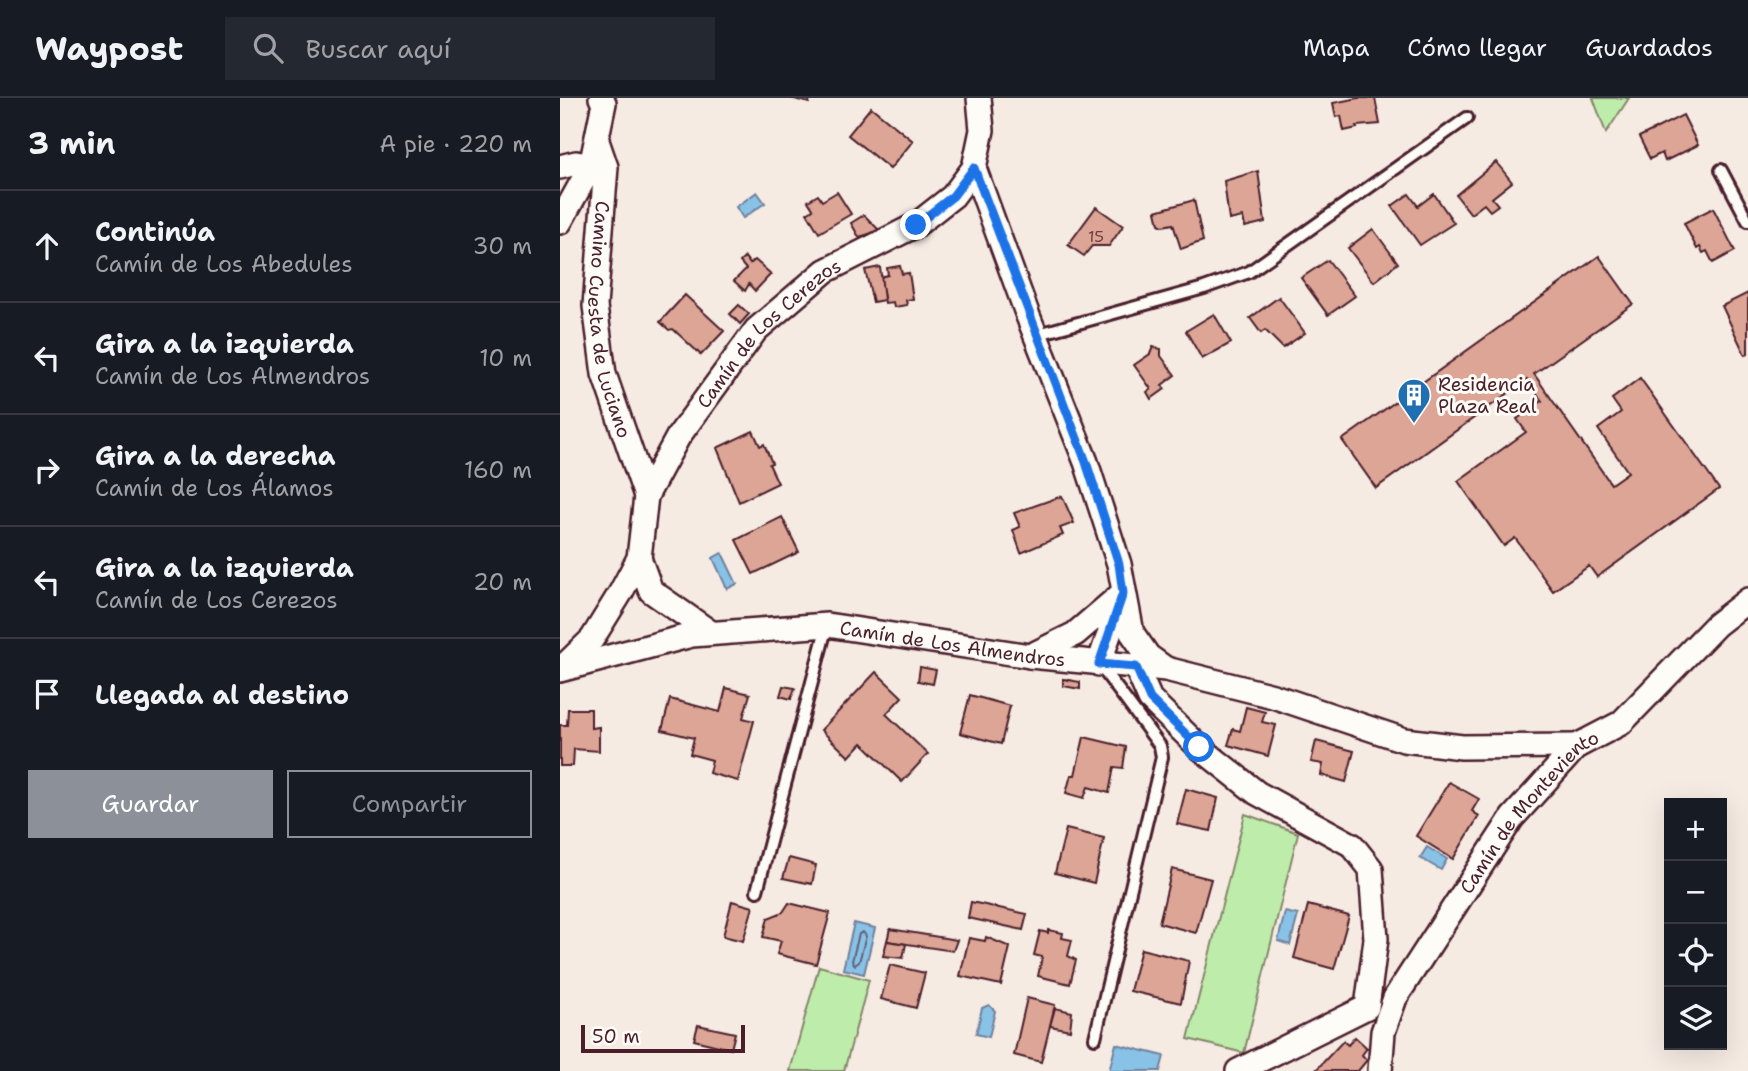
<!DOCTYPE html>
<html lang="es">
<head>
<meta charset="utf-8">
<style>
  :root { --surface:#171b24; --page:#242831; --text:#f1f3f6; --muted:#9ea1a6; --line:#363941; --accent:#8c9099 }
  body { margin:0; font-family:"Shantell Sans",sans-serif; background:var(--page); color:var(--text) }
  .controls { position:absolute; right:21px; bottom:21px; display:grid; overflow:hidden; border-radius:0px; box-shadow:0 7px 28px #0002 }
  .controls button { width:63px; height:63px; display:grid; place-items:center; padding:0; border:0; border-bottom:2px solid var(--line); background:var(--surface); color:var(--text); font:35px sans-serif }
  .scale { position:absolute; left:21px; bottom:18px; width:164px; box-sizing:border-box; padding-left:7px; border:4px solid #4a1f2b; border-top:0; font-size:19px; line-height:24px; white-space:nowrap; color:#4a1f2b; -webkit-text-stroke:5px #fdfcf7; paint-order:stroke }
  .stop { position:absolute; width:21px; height:21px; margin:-16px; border:5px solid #1a73e8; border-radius:50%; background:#fff }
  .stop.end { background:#1a73e8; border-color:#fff; box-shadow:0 2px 7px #0008 }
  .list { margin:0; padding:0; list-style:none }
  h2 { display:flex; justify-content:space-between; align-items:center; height:91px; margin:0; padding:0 28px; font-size:30px }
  h2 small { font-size:23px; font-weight:400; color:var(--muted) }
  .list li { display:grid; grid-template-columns:46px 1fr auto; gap:21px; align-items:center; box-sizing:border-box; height:112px; padding:0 28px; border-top:2px solid var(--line) }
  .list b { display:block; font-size:26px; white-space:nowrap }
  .list p { margin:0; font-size:23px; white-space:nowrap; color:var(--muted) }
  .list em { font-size:23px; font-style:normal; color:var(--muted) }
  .actions { display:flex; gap:14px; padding:21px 28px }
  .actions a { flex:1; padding:16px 0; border:2px solid var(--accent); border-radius:0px; text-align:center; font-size:24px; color:var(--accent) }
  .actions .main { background:var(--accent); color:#fff }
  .icon { flex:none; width:38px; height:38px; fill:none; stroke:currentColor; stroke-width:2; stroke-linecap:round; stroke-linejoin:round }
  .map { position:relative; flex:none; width:1188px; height:973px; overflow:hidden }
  header { display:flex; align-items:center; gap:42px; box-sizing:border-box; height:98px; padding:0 35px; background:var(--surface); border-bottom:2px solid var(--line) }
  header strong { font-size:33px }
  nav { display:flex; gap:38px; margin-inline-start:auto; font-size:24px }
  .search { width:490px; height:63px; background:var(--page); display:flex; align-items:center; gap:18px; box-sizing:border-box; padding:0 24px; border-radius:0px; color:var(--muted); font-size:26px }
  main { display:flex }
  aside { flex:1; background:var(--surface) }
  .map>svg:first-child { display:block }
</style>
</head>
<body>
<header>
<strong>Waypost</strong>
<div class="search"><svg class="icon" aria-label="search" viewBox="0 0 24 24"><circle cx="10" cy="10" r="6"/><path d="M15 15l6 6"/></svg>Buscar aquí</div>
<nav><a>Mapa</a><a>Cómo llegar</a><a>Guardados</a></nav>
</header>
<main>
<aside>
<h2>3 min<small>A pie · 220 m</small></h2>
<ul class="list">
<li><svg class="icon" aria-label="ahead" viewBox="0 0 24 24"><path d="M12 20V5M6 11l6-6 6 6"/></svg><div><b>Continúa</b><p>Camín de Los Abedules</p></div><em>30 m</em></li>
<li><svg class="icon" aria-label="left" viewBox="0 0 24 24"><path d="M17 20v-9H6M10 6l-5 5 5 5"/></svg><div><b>Gira a la izquierda</b><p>Camín de Los Almendros</p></div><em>10 m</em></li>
<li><svg class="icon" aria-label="right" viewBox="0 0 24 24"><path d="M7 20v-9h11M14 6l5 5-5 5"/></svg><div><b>Gira a la derecha</b><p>Camín de Los Álamos</p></div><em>160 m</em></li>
<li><svg class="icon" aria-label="left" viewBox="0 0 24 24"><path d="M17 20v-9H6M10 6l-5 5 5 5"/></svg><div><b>Gira a la izquierda</b><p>Camín de Los Cerezos</p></div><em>20 m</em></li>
<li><svg class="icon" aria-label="arrive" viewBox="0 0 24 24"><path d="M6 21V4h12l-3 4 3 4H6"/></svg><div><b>Llegada al destino</b></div></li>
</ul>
<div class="actions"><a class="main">Guardar</a><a>Compartir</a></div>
</aside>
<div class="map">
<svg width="1188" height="973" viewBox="0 0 1188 973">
  <rect width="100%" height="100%" fill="#f6ebe3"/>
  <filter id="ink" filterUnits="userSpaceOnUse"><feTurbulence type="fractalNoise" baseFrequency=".0143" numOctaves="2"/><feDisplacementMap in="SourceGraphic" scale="14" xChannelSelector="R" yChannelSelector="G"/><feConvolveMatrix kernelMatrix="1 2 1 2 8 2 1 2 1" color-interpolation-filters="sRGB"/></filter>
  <g filter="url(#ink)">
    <!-- green -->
    <g fill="#beedab" stroke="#84866b" stroke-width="2">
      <polygon points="1033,0 1069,0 1046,35"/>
      <polygon points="685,716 738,735 684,955 628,941"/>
      <polygon points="259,868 309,882 284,973 230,973"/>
    </g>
    <!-- water -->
    <g fill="#88c2e7" stroke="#6f819c" stroke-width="2">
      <polygon points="197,94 205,105 183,120 176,109"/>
      <polygon points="162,455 177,486 167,491 153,460"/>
      <polygon points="867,749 887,761 881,772 860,760"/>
      <polygon points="725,814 738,817 730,847 718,843"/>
      <polygon points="294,825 315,830 304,876 283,871"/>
      <polygon points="429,907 435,913 429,939 416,936 422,910"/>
      <polygon points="556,946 604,958 600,973 549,973"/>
    </g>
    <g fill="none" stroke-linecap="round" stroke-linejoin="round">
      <!-- shore -->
      <polygon stroke="#636076" stroke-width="2" points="303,834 306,838 299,864 295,867 292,863 299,836"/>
    </g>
    <!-- building -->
    <g fill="#dca595" stroke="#4a1f2b" stroke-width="2">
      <polygon points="231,0 250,0 249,5"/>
      <polygon points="798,0 815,0 820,26 796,28 797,30 784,33 781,18 776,19 773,5"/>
      <polygon points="311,9 353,43 330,71 288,37"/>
      <polygon points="1123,17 1138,47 1105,63 1102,55 1090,61 1079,39"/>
      <polygon points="936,64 952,84 932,100 938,107 930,113 924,106 911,116 896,97"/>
      <polygon points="698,73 705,124 685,129 683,119 669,122 664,83"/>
      <polygon points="277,94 291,116 259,135 247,115 253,111 248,103 258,97 262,103"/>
      <polygon points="849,96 858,108 874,96 894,125 860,147 832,108"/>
      <polygon points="634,102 643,143 621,151 613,126 603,128 599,126 596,113"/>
      <polygon points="536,109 563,128 549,148 532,148 524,158 508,147"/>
      <polygon points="1153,110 1175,153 1153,165 1147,153 1143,155 1140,149 1137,151 1124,125"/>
      <polygon points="304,117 320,133 299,139 291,125"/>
      <polygon points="813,131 838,165 814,184 788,150"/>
      <polygon points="1039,158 1073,206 974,276 1051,386 1068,374 1038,331 1061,314 1052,301 1080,280 1159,391 1037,479 1029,468 993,493 955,440 944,448 898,383 966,334 957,321 982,303 967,282 816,390 782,342"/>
      <polygon points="185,159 190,166 195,162 211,176 195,193 189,186 185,193 174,183 186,171 180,164"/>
      <polygon points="768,162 795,198 768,217 741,180"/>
      <polygon points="340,168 342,176 349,175 353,201 346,202 347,207 334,209 333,204 325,205 320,179 328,177 327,170"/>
      <polygon points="320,169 324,202 313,204 305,172"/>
      <polygon points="1188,195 1188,256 1185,257 1162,208"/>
      <polygon points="125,197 164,233 141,257 113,231 109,232 100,224"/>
      <polygon points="719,199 745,235 723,250 705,232 701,235 690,220"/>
      <polygon points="179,207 189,216 180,226 170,216"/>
      <polygon points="654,216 671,245 642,261 626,233"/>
      <polygon points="593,249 601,251 601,258 615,277 602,287 605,291 591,301 587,294 591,291 574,267 590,256"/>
      <polygon points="193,333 200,348 204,346 212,365 209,366 218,385 179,404 157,350"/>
      <polygon points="502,398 514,425 500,430 503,437 461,455 453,432 460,429 454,415"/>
      <polygon points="222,419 239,454 193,476 176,442"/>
      <polygon points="360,569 376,572 373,586 358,583"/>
      <polygon points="316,574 342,599 326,616 368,656 342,684 302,645 289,659 261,632"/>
      <polygon points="503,581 520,584 520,591 503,588"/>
      <polygon points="223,588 235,590 231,601 220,598"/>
      <polygon points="166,590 190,596 183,620 194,623 178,683 149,675 152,662 130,656 134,640 102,632 110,601 160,614"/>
      <polygon points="410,597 450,608 441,646 400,635"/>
      <polygon points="686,609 705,614 702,624 716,627 708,658 668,647 673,631 680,633"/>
      <polygon points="8,611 31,611 31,630 39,629 39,653 14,651 13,668 0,668 0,627 7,627"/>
      <polygon points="524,639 566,649 563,670 554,669 549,695 528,689 524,700 506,695 511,677 515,677"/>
      <polygon points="756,643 794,653 786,684 761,677 763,666 751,664"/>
      <polygon points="889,684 919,701 912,713 919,718 893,761 856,738"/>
      <polygon points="626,691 658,700 651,733 617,726"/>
      <polygon points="506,731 544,740 534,785 495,775"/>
      <polygon points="229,760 256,767 252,786 223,780"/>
      <polygon points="612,771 651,781 636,835 599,825"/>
      <polygon points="172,803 193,809 183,843 163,838"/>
      <polygon points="411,804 467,816 463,832 408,820"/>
      <polygon points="229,805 270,815 256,866 217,856 221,843 203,839 208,820 223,814"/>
      <polygon points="748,807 789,818 774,871 734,860"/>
      <polygon points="330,831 397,842 393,853 327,843"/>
      <polygon points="488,832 503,835 502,840 512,842 508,858 516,862 510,886 478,878 482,859 474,857 480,833 488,835"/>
      <polygon points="426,839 450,849 441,887 400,878 409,840 425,843"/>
      <polygon points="327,843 346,846 343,860 323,858"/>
      <polygon points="581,851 629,863 621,905 570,893"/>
      <polygon points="330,867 365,875 356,910 321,901"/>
      <polygon points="467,900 495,907 481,964 454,957"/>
      <polygon points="495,910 512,914 510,932 490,928"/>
      <polygon points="138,927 175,935 171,951 134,942"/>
      <polygon points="795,939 807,950 802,957 807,962 798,973 755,973 783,943 788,947"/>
    </g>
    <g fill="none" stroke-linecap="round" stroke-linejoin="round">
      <defs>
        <g id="service">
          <polyline points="1161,72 1188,123"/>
          <polyline points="475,237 644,190 689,174 907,20"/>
          <polyline points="197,793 267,527"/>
          <polyline points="535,940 602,659 600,648 539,566"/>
        </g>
        <g id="minor">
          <polyline points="419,0 422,32 414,70 468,218 526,364 559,466 572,535 588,558 606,571"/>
          <path id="s1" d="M37,43L46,69L35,208L44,276L86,398"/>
          <polyline points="0,69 16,65 31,68"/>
          <polyline points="0,124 31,68 44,5 41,0"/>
          <polyline points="79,460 91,493 151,535"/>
          <polyline points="470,558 515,536 563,495"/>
          <polyline points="539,566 562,498"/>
          <polyline points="576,569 590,601 639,649 697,695 792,747 811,771 816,841 807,909 678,973"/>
          <path id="s2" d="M2,570L32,541L61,494L79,460L86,398L118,339L196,232L265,173L356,127L393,98L414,70"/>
          <path id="s3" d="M0,572L132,537L267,527L470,558L606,571L713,598L844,642L902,649L1017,648"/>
          <path id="s4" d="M820,973L823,934L835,900L952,720L1017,648L1061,625L1156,527L1188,502"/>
        </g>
      </defs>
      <!-- service casing -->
      <use href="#service" stroke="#4a1f2b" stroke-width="16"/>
      <!-- minor casing -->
      <use href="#minor" stroke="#4a1f2b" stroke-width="28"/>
      <!-- service -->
      <use href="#service" stroke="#fdfcf7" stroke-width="10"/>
      <!-- minor -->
      <use href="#minor" stroke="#fdfcf7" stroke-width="23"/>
    </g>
  </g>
  <g fill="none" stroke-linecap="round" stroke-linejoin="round" filter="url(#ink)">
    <!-- route -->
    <polyline stroke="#1a73e8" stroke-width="9" points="356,127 393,98 414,70 526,364 559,466 563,495 539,566 576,569 590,601 639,649"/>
  </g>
  <!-- icons -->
  <defs>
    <symbol id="building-pin" viewBox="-11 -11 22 30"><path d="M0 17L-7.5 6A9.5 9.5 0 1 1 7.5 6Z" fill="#1f6fb2" stroke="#fdfcf7"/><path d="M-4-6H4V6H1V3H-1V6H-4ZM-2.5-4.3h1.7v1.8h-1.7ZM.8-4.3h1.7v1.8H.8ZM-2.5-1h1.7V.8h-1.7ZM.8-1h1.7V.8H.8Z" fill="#fff"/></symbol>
  </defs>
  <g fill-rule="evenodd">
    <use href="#building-pin" x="835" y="278" width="38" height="52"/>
  </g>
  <g text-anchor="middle" stroke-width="6" stroke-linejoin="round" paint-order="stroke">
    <!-- number labels -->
    <g font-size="16" fill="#6e4046">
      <text x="536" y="144">15</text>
    </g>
    <!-- street labels -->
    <g font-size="19" fill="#4a1f2b" stroke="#fdfcf7">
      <text dy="7" stroke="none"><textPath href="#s1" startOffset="182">Camino Cuesta de Luciano</textPath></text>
      <text dy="7" stroke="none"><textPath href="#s2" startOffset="404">Camín de Los Cerezos</textPath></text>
      <text dy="7" stroke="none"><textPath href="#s3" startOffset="399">Camín de Los Almendros</textPath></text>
      <text dy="7" stroke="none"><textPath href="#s4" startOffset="306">Camín de Monteviento</textPath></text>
    </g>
    <!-- poi labels -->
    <g font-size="19" fill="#4a1f2b" stroke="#fdfcf7" text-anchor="start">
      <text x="878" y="293">Residencia<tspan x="878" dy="22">Plaza Real</tspan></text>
    </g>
  </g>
</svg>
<div class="controls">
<button>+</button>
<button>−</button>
<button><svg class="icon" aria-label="locate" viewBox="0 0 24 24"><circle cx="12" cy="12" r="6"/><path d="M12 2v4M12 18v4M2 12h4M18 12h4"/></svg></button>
<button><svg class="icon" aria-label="layers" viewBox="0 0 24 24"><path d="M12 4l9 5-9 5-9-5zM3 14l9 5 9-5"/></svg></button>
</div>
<div class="scale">50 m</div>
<div class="stop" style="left:639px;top:649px"></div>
<div class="stop end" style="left:356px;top:127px"></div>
</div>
</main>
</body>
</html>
